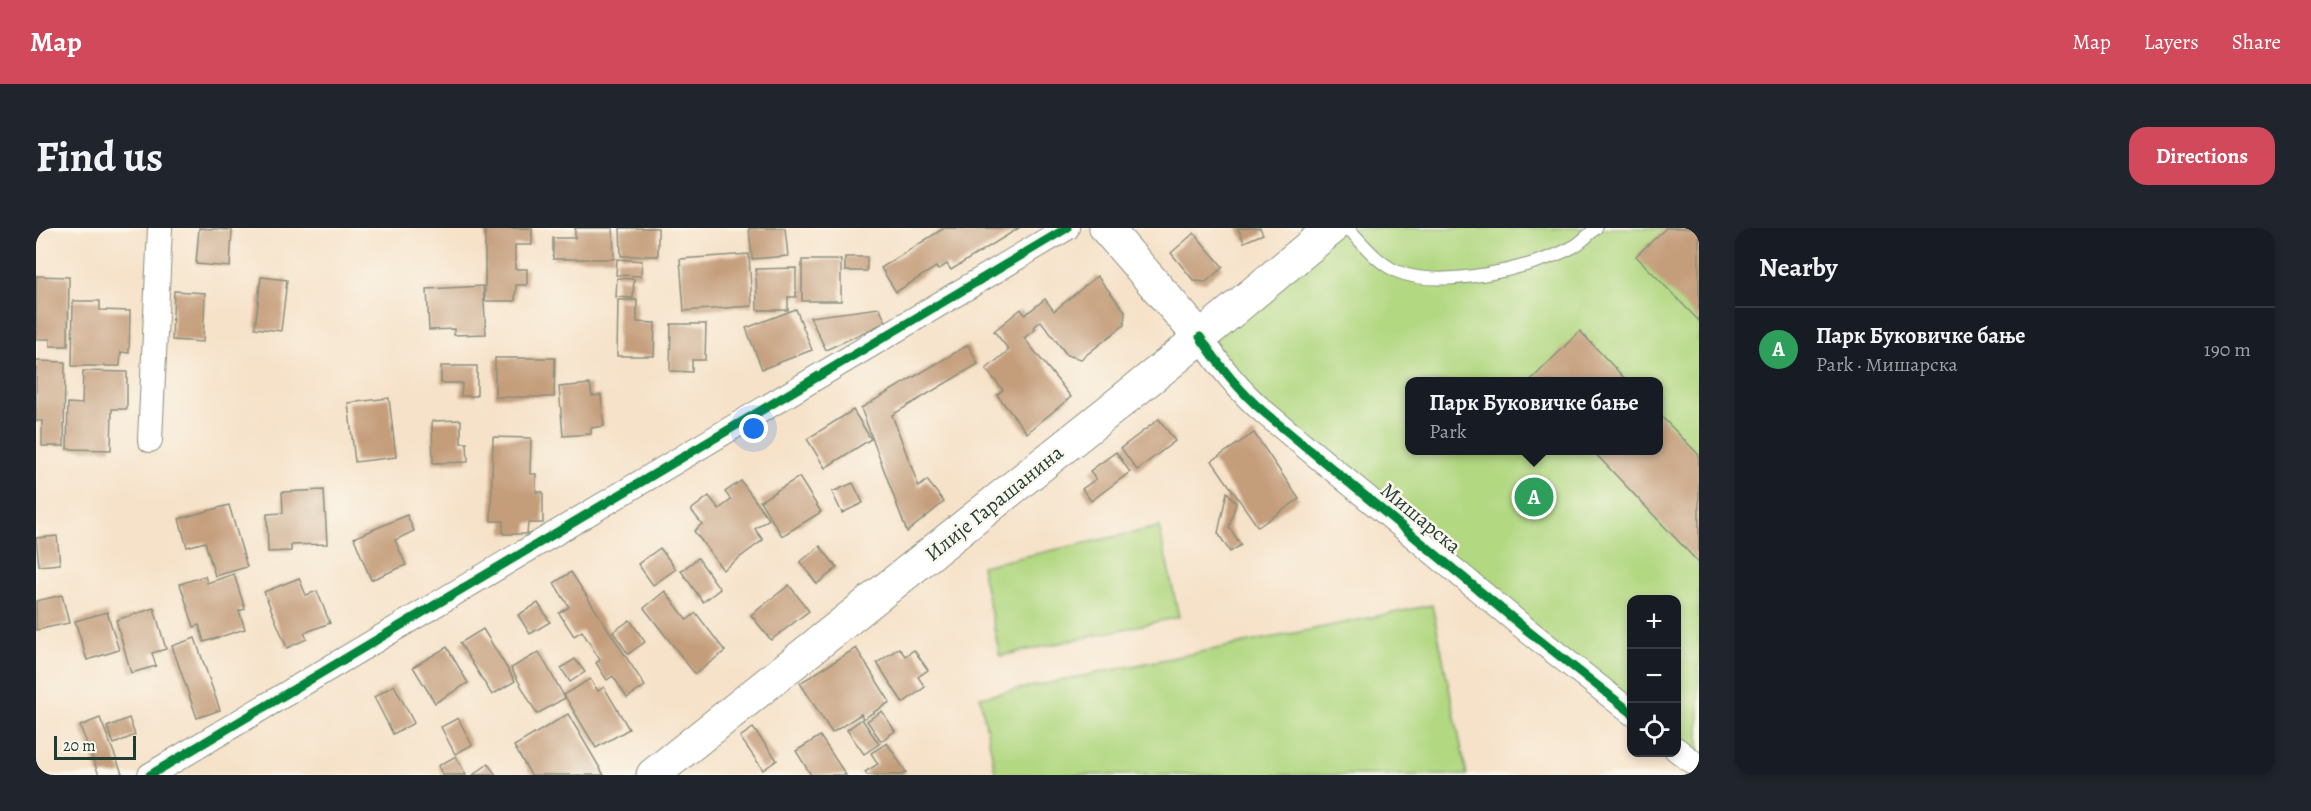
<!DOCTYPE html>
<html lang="en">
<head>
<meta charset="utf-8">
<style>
  :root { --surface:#171b24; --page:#20242c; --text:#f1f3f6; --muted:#9ea1a6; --line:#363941; --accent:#d1495b }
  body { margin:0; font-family:Alegreya,serif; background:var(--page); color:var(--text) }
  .controls { position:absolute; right:18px; bottom:18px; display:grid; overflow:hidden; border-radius:12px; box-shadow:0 3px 9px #0003 }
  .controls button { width:54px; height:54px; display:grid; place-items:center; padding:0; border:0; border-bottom:2px solid var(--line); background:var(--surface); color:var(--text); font:30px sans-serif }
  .scale { position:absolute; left:18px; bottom:15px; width:82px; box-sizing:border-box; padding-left:6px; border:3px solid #1f3d34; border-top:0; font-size:16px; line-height:21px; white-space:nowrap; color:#1f3d34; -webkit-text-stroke:4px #fbf7ec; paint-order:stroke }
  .you { position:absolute; left:718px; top:201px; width:21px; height:21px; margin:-15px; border:4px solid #fff; border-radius:50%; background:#1a73e8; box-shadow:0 0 0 9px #1a73e833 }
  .badge { display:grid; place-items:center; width:39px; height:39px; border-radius:50%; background:var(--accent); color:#fff; font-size:20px; font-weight:700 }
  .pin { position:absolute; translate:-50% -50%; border:3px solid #fff; box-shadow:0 2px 6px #0006 }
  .popup { position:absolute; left:1369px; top:149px; width:258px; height:78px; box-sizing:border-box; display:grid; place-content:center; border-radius:12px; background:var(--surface); filter:drop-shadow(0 2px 4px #0005); font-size:20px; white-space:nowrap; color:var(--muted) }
  .popup b { font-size:22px; color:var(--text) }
  .popup::after { content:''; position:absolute; left:50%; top:100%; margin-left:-12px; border:12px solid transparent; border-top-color:var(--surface) }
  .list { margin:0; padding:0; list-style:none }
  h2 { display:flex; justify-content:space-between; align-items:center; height:78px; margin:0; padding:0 24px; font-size:26px }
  h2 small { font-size:20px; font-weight:400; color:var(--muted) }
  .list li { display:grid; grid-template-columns:39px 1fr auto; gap:18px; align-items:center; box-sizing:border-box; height:84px; padding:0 24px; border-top:2px solid var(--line) }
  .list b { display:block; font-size:22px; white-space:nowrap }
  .list p { margin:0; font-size:20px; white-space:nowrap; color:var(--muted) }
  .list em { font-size:20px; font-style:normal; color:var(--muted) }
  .icon { flex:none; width:33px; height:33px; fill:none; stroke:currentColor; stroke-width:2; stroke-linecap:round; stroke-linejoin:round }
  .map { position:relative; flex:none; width:1663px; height:547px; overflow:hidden; border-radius:18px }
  header { display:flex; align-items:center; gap:36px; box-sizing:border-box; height:84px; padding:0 30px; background:var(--accent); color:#fff }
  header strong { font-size:28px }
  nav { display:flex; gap:33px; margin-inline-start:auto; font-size:21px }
  .intro { display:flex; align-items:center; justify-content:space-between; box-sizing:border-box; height:144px; padding:0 36px }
  h1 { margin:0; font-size:42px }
  .button { padding:15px 27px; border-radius:18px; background:var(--accent); color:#fff; font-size:21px; font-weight:700 }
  main { display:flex; gap:36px; padding:0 36px }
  aside { flex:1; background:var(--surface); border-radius:18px; box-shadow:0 3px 9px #0003 }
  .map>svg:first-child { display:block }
</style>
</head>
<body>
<header>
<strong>Map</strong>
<nav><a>Map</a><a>Layers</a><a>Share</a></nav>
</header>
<div class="intro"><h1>Find us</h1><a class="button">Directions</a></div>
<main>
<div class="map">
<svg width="1663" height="547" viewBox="0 0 1663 547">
  <rect width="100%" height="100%" fill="#fbf7ec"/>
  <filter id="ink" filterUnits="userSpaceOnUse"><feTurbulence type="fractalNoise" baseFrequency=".0167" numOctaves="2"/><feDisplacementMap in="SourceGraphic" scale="12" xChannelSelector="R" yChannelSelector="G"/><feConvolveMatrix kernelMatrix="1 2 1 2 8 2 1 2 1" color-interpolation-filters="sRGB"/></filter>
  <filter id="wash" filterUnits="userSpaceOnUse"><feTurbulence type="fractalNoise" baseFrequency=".008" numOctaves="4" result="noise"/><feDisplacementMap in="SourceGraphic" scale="24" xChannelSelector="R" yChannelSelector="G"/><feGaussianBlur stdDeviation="1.35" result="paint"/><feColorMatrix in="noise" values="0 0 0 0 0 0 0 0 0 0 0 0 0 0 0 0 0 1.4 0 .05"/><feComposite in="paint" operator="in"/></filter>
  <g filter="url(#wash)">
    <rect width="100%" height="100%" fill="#f6e2c9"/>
    <!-- green -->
    <g fill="#b2d882" stroke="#688a5b" stroke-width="1.5" fill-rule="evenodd">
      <path d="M1292,0H1663V538L1641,520L1640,371H1596L1595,483L1207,166L1164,109ZM1374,154H1622V222H1374Z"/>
      <polygon points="1123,299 1143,389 964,428 945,338"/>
      <polygon points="1396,377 1431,547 960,547 944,469"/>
    </g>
    <g id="blocks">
      <!-- building -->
      <g fill="#c49d7a">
        <polygon points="163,0 196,2 194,39 160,36"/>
        <polygon points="449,0 496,0 496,17 479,17 479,41 491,41 491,57 480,57 479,73 449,73"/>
        <polygon points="539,0 577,0 578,31 517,31 517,10 539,10"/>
        <polygon points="584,0 622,0 622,28 585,28"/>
        <polygon points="713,0 749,0 752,28 716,31"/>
        <polygon points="908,0 983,0 915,42 911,36 902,42 900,39 860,64 845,40"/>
        <polygon points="1202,0 1224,0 1227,6 1208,14"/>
        <polygon points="1630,0 1663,0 1663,93 1600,28"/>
        <polygon points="1158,5 1187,39 1170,54 1158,53 1135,25"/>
        <polygon points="713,26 716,78 648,83 644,31"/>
        <rect x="809" y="29" width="22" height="14"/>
        <polygon points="581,31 606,33 605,48 580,47"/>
        <rect x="766" y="32" width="39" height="41"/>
        <polygon points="760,40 760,69 752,69 752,82 721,82 720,41"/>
        <polygon points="0,48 33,49 32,118 14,118 14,111 0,111"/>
        <polygon points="1061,48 1089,83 1088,97 1045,131 1031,127 1005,93 998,99 1000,101 988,110 1035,169 991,205 961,167 967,162 950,141 973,122 958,103 985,81 989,87 1009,71 1018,83"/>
        <polygon points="225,49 251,52 245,103 219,100"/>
        <polygon points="581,50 598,51 597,70 580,69"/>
        <polygon points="447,58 450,106 418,107 418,101 393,102 391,61"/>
        <polygon points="138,63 169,65 167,114 136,112"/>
        <polygon points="582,72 601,72 601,94 619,95 618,128 581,128"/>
        <polygon points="37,73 64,73 64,82 94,83 93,125 85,124 84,138 36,138"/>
        <polygon points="843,80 850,94 790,122 774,89"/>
        <polygon points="760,81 776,122 726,141 710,100"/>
        <polygon points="635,96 670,96 669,132 656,132 656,144 634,143"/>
        <polygon points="1544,103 1592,154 1493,154"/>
        <polygon points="932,117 942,136 856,187 883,259 891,252 908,274 871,304 825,180"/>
        <polygon points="459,130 519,130 518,169 459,169"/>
        <polygon points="0,133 29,134 28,218 6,218 6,193 0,193"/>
        <polygon points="405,138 441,138 441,168 425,168 426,155 405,155"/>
        <polygon points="47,143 91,144 91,181 76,181 75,222 31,221 32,175 46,176"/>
        <polygon points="554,156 556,168 565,167 568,198 555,200 555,206 527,208 523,159"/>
        <polygon points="353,170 360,229 319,234 312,175"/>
        <polygon points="817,182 835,211 789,240 771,211"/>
        <polygon points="1622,185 1663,227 1663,335 1556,222 1622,222"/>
        <polygon points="1123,191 1139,213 1101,242 1085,220"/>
        <polygon points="425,192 425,215 431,215 432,234 397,235 396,193"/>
        <polygon points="1218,205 1263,271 1222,299 1176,233"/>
        <polygon points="457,209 495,210 494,246 500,246 500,264 507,264 507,295 492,295 491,306 467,306 467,293 455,293"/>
        <polygon points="1080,224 1094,244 1055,273 1046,261 1060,251 1054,243"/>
        <polygon points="763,249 785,284 746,308 724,273"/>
        <polygon points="705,253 733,291 719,301 727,312 687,342 658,303 666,296 655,282 673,268 683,281 695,272 689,264"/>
        <polygon points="817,255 827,275 806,285 796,264"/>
        <polygon points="288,262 291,316 255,317 255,323 232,324 231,286 247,285 246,264"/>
        <polygon points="1191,264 1200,275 1193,299 1205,317 1194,324 1182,305"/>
        <polygon points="193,277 211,339 179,348 169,314 151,319 143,291"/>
        <polygon points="371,287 378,303 359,312 370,337 335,352 318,310"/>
        <polygon points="21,308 24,336 3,338 0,310"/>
        <polygon points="784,318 801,340 781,356 764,334"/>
        <polygon points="624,320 640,341 617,357 602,336"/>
        <polygon points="662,330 684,361 667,374 645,343"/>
        <polygon points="535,344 609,458 591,470 577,448 571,452 560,435 564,432 546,403 538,408 523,385 533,379 518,355"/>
        <polygon points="198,346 209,381 203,383 209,401 168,414 163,397 158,399 144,356 169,348 171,355"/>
        <polygon points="263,350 270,367 281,363 294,395 268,405 271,411 251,420 228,364"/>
        <polygon points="753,357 773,383 735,412 715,387"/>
        <polygon points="629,363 651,392 660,385 689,423 659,446 608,380"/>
        <polygon points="26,367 33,395 0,402 0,373"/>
        <polygon points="502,375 514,394 494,406 482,387"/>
        <polygon points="118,380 130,421 116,425 120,438 95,445 80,392"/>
        <polygon points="71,384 83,422 51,432 39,393"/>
        <polygon points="594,392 609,414 592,426 577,404"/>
        <polygon points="447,401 479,453 456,467 424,415"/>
        <polygon points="159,410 184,482 161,490 136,418"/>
        <polygon points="411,419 432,455 399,475 377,439"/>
        <polygon points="820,420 854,474 827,491 825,486 796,505 764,455"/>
        <polygon points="863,420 869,428 878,422 892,442 882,449 889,459 867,475 841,435"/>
        <polygon points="503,424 529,470 501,486 475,440"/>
        <polygon points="539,431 549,444 534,454 525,440"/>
        <polygon points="554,451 562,463 568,459 593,501 560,520 528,467"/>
        <polygon points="358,457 378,495 357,506 338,469"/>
        <polygon points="846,483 859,503 845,513 831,493"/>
        <polygon points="532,486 568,547 495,547 478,518"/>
        <polygon points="64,490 86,545 81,547 63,547 44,498"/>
        <polygon points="93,490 99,507 78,516 71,499"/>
        <polygon points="422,490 436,517 419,526 405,499"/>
        <polygon points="826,491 843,516 828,526 811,502"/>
        <polygon points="717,500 741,532 727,542 704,509"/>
        <polygon points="784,508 810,547 775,547 760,523"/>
        <polygon points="851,515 870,544 866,547 831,547 829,544 842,536 835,525"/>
        <polygon points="420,528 430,547 407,547 402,538"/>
        <polygon points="452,536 460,547 437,547"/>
      </g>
    </g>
  </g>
  <g filter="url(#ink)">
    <use href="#blocks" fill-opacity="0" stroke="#8a907e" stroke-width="1.5"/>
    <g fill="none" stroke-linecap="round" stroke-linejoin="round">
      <defs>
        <path id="lane" d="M1312,0C1326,15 1341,34 1360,43C1402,62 1495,41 1535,20C1544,16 1552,7 1560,0"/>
        <g id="street">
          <path d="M1164,109C1184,138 1203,163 1229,185L1492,403L1596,485"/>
          <polyline points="114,212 124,0"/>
          <polyline points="1640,521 1663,539"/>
          <polyline points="114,547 1031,0"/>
        </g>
        <polyline id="secondary" points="1070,0 1164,109"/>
        <polyline id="primary" points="617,547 1132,136 1296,0"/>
      </defs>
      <!-- lane casing -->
      <use href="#lane" stroke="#8a907e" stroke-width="14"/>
      <!-- street casing -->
      <use href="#street" stroke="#8a907e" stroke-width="26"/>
      <!-- secondary casing -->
      <use href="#secondary" stroke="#8a907e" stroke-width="35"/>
      <!-- primary casing -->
      <use href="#primary" stroke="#8a907e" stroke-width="35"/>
      <!-- lane -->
      <use href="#lane" stroke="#fff" stroke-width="12"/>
      <!-- street -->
      <use href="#street" stroke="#fff" stroke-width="24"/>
      <!-- secondary -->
      <use href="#secondary" stroke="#fff" stroke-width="33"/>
      <!-- primary -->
      <use href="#primary" stroke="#fff" stroke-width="33"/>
      <defs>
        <g id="cycleway">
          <path d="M1164,109C1184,138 1203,163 1229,185L1492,403L1596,485"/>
          <polyline points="114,547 1031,0"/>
        </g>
      </defs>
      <!-- cycleway casing -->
      <use href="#cycleway" stroke="#fbf7ec" stroke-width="13"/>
      <!-- cycleway -->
      <use href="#cycleway" stroke="#00873e" stroke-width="9"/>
    </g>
  </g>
  <g text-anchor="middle" stroke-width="5" stroke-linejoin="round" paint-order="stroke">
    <!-- street labels -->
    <g font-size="21" fill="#1f3d34" stroke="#fbf7ec">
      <text transform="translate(958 275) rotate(-39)" y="7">Илије Гарашанина</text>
      <text transform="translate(1385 290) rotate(40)" y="7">Мишарска</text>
    </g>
  </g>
</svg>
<div class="controls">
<button>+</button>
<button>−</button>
<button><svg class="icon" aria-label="locate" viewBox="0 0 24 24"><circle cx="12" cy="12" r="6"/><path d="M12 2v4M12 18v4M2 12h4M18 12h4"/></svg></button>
</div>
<div class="scale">20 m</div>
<div class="you"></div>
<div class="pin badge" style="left:1498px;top:269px;background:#2e9e5b">A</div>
<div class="popup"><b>Парк Буковичке бање</b>Park</div>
</div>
<aside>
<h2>Nearby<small></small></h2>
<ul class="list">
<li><span class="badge" style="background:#2e9e5b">A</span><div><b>Парк Буковичке бање</b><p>Park · Мишарска</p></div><em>190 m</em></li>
</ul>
</aside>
</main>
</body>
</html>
